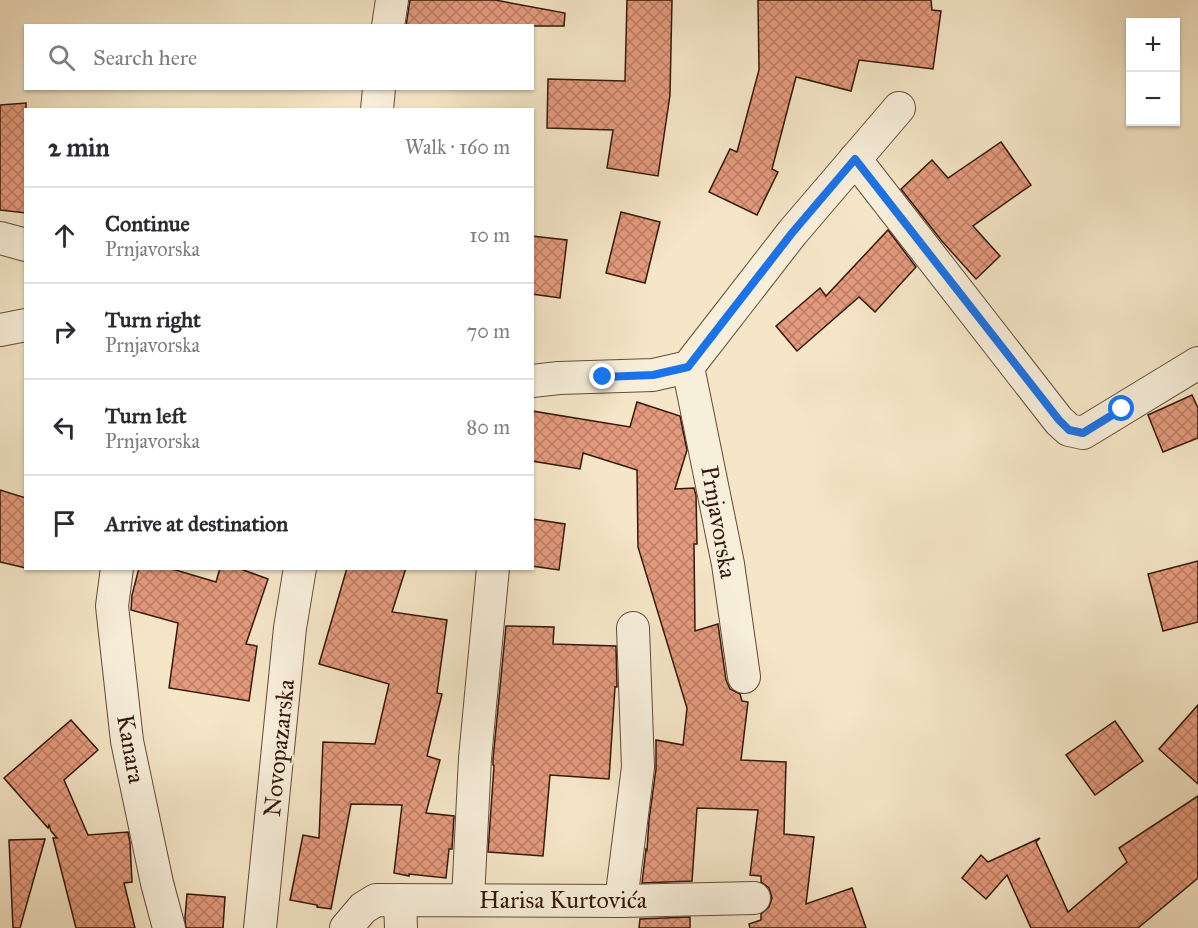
<!DOCTYPE html>
<html lang="en">
<head>
<meta charset="utf-8">
<style>
  :root { --surface:#fff; --page:#f2f2f3; --text:#2b2b33; --muted:#7c7c81; --line:#e1e1e2 }
  body { margin:0; font-family:"IM FELL Great Primer",serif; background:var(--page); color:var(--text) }
  .controls { position:absolute; right:18px; top:18px; display:grid; overflow:hidden; border-radius:0px; box-shadow:0 2px 4px #0004 }
  .controls button { width:54px; height:54px; display:grid; place-items:center; padding:0; border:0; border-bottom:2px solid var(--line); background:var(--surface); color:var(--text); font:30px sans-serif }
  .stop { position:absolute; width:18px; height:18px; margin:-14px; border:4px solid #1a73e8; border-radius:50%; background:#fff }
  .stop.end { background:#1a73e8; border-color:#fff; box-shadow:0 2px 6px #0008 }
  .list { margin:0; padding:0; list-style:none }
  h2 { display:flex; justify-content:space-between; align-items:center; height:78px; margin:0; padding:0 24px; font-size:26px }
  h2 small { font-size:20px; font-weight:400; color:var(--muted) }
  .list li { display:grid; grid-template-columns:39px 1fr auto; gap:18px; align-items:center; box-sizing:border-box; height:96px; padding:0 24px; border-top:2px solid var(--line) }
  .list b { display:block; font-size:22px; white-space:nowrap }
  .list p { margin:0; font-size:20px; white-space:nowrap; color:var(--muted) }
  .list em { font-size:20px; font-style:normal; color:var(--muted) }
  .icon { flex:none; width:33px; height:33px; fill:none; stroke:currentColor; stroke-width:2; stroke-linecap:round; stroke-linejoin:round }
  .map { position:relative; flex:none; width:1198px; height:928px; overflow:hidden }
  .search { position:absolute; background:var(--surface); box-shadow:0 2px 4px #0004; left:24px; top:24px; width:510px; height:66px; display:flex; align-items:center; gap:15px; box-sizing:border-box; padding:0 21px; border-radius:0px; color:var(--muted); font-size:22px }
  .panel { position:absolute; background:var(--surface); box-shadow:0 2px 4px #0004; left:24px; top:108px; width:510px; height:462px; border-radius:0px }
  .map>svg:first-child { display:block }
</style>
</head>
<body>
<div class="map">
<svg width="1198" height="928" viewBox="0 0 1198 928">
  <defs>
    <pattern id="building-cross-hatch" width="8" height="8" patternUnits="userSpaceOnUse" patternTransform="scale(1.5)"><rect width="8" height="8" fill="#e49a7d"/><path d="M0 0l8 8M0 8l8-8" fill="none" stroke="#ba7d65"/></pattern>
  </defs>
  <rect width="100%" height="100%" fill="#f5e6c7"/>
  <filter id="stains"><feTurbulence type="fractalNoise" baseFrequency=".00333" numOctaves="4"/><feColorMatrix values="0 0 0 0 .2 0 0 0 0 .09 0 0 0 0 .02 0 0 0 .5 -.17"/></filter>
  <radialGradient id="worn" r=".72"><stop offset=".6" stop-color="#630" stop-opacity="0"/><stop offset="1" stop-color="#630" stop-opacity=".3"/></radialGradient>
  <!-- building -->
  <g fill="url(#building-cross-hatch)" stroke="#34170a" stroke-width="1.5">
    <polygon points="410,0 495,0 565,13 564,26 406,26"/>
    <polygon points="627,0 672,0 670,95 658,176 607,168 613,130 547,128 548,79 625,81"/>
    <polygon points="758,0 931,0 932,10 941,11 933,69 859,60 851,91 796,77 772,169 778,172 757,215 709,192 730,149 737,152 759,70"/>
    <polygon points="26,103 26,213 0,210 0,105"/>
    <polygon points="1001,142 1031,185 973,226 1000,256 976,279 941,240 901,189 932,160 948,178"/>
    <polygon points="621,212 660,222 645,283 606,273"/>
    <polygon points="888,230 916,267 875,312 859,297 797,351 776,326 820,288 826,296"/>
    <polygon points="532,236 567,240 560,298 532,294"/>
    <polygon points="1192,395 1198,408 1198,438 1163,452 1148,415"/>
    <polygon points="637,402 680,416 687,450 675,489 694,488 696,495 697,544 694,544 695,631 718,624 726,680 730,689 740,694 742,701 748,702 741,760 786,762 784,834 814,837 806,904 852,888 866,928 750,928 749,924 761,920 761,914 769,907 772,898 769,888 761,882 761,876 750,875 758,810 697,808 692,881 642,883 646,849 647,850 649,820 656,769 656,740 683,745 687,708 638,547 637,470 583,453 580,469 532,461 532,411 630,427"/>
    <polygon points="0,490 26,498 26,568 0,562"/>
    <polygon points="532,519 565,524 559,570 532,566"/>
    <polygon points="1198,561 1198,622 1163,631 1148,574"/>
    <polygon points="139,568 169,568 216,582 220,568 238,568 268,579 246,644 257,646 249,701 169,688 178,623 131,610 132,595"/>
    <polygon points="347,568 406,568 392,612 447,620 437,693 442,694 427,756 440,760 426,813 454,816 452,849 449,849 446,878 409,874 409,876 394,873 402,805 351,804 331,909 317,907 317,905 290,900 303,835 319,838 323,742 375,744 389,684 319,664"/>
    <polygon points="506,626 554,627 553,644 616,646 617,687 615,687 609,779 550,775 543,856 488,852 494,766 493,765 493,759"/>
    <polygon points="1198,705 1198,784 1159,749"/>
    <polygon points="71,720 98,750 64,780 88,835 128,832 130,843 132,882 124,883 135,928 76,928 53,838 57,838 51,831 49,825 48,828 4,778"/>
    <polygon points="1115,721 1143,761 1095,795 1066,755"/>
    <polygon points="1198,796 1198,878 1138,928 1031,928 1007,875 986,899 962,878 981,855 988,862 1040,838 1036,842 1068,912 1127,862 1119,848"/>
    <polygon points="45,839 20,928 13,928 9,840"/>
    <polygon points="187,894 225,897 223,928 186,928 185,918"/>
    <polygon points="690,917 690,928 639,928 640,919"/>
  </g>
  <g fill="none" stroke-linecap="round" stroke-linejoin="round">
    <defs>
      <g id="minor">
        <polyline points="388,26 392,0"/>
        <polyline points="377,110 379,88"/>
        <polyline points="855,159 1059,421 1069,430 1083,433 1198,363"/>
        <polyline points="0,238 26,245"/>
        <polyline points="0,330 26,325"/>
        <polyline points="688,367 728,564 744,677"/>
        <polyline points="532,381 559,378 653,375 688,367 792,233 899,108"/>
        <polyline points="117,568 112,606 127,741 157,883 169,928"/>
        <polyline points="468,899 475,758 493,568"/>
        <polyline points="400,900 401,928"/>
        <polyline points="621,901 638,767 633,628"/>
        <polyline points="260,928 290,628 300,568"/>
        <polyline points="346,928 363,908 376,900 621,901 754,898"/>
      </g>
    </defs>
    <!-- minor casing -->
    <use href="#minor" stroke="#644b39" stroke-width="34"/>
    <!-- minor -->
    <use href="#minor" stroke="#f8efdb" stroke-width="32"/>
  </g>
  <g fill="none" stroke-linecap="round" stroke-linejoin="round">
    <!-- route -->
    <polyline stroke="#1a73e8" stroke-width="8" points="603,377 653,375 688,367 792,233 855,159 1059,420 1069,430 1083,433 1122,409"/>
  </g>
  <g text-anchor="middle" stroke-width="4.5" stroke-linejoin="round" paint-order="stroke">
    <!-- street labels -->
    <g font-size="24" fill="#34170a" stroke="#f8efdb">
      <text transform="translate(719 522) rotate(80)" y="8">Prnjavorska</text>
      <text transform="translate(279 748) rotate(-84)" y="8">Novopazarska</text>
      <text transform="translate(131 749) rotate(80)" y="8">Kanara</text>
      <text x="563" y="908">Harisa Kurtovića</text>
    </g>
  </g>
  <rect width="100%" height="100%" filter="url(#stains)"/>
  <rect width="100%" height="100%" fill="url(#worn)"/>
</svg>
<div class="controls">
<button>+</button>
<button>−</button>
</div>
<div class="stop" style="left:1122px;top:409px"></div>
<div class="stop end" style="left:603px;top:377px"></div>
<div class="search"><svg class="icon" aria-label="search" viewBox="0 0 24 24"><circle cx="10" cy="10" r="6"/><path d="M15 15l6 6"/></svg>Search here</div>
<section class="panel">
<h2>2 min<small>Walk · 160 m</small></h2>
<ul class="list">
<li><svg class="icon" aria-label="ahead" viewBox="0 0 24 24"><path d="M12 20V5M6 11l6-6 6 6"/></svg><div><b>Continue</b><p>Prnjavorska</p></div><em>10 m</em></li>
<li><svg class="icon" aria-label="right" viewBox="0 0 24 24"><path d="M7 20v-9h11M14 6l5 5-5 5"/></svg><div><b>Turn right</b><p>Prnjavorska</p></div><em>70 m</em></li>
<li><svg class="icon" aria-label="left" viewBox="0 0 24 24"><path d="M17 20v-9H6M10 6l-5 5 5 5"/></svg><div><b>Turn left</b><p>Prnjavorska</p></div><em>80 m</em></li>
<li><svg class="icon" aria-label="arrive" viewBox="0 0 24 24"><path d="M6 21V4h12l-3 4 3 4H6"/></svg><div><b>Arrive at destination</b></div></li>
</ul>
</section>
</div>
</body>
</html>
